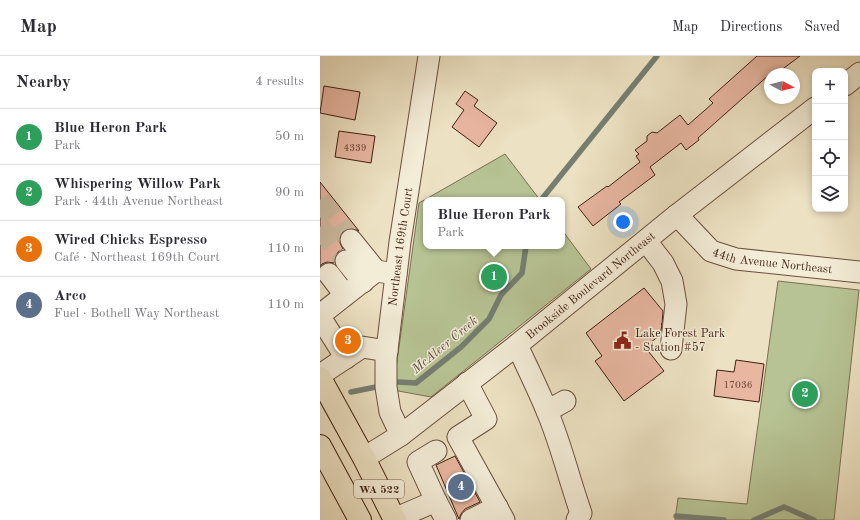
<!DOCTYPE html>
<html lang="en">
<head>
<meta charset="utf-8">
<style>
  :root { --surface:#fff; --page:#f7f7f7; --text:#2b2b33; --muted:#7c7c81; --line:#e1e1e2; --accent:#8f2418 }
  body { margin:0; font-family:"Old Standard TT",serif; background:var(--page); color:var(--text) }
  .controls { position:absolute; right:12px; top:12px; display:grid; overflow:hidden; border-radius:8px; box-shadow:0 2px 6px #0003 }
  .controls button { width:36px; height:36px; display:grid; place-items:center; padding:0; border:0; border-bottom:1px solid var(--line); background:var(--surface); color:var(--text); font:20px sans-serif }
  .compass { position:absolute; left:444px; top:12px; width:36px; height:36px; border-radius:50%; background:var(--surface); box-shadow:0 2px 6px #0003; rotate:97deg }
  .you { position:absolute; left:303px; top:166px; width:14px; height:14px; margin:-10px; border:3px solid #fff; border-radius:50%; background:#1a73e8; box-shadow:0 0 0 6px #1a73e833 }
  .badge { display:grid; place-items:center; width:26px; height:26px; border-radius:50%; background:var(--accent); color:#fff; font-size:13px; font-weight:700 }
  .pin { position:absolute; translate:-50% -50%; border:2px solid #fff; box-shadow:0 1px 4px #0006 }
  .popup { position:absolute; left:103px; top:141px; width:142px; height:52px; box-sizing:border-box; display:grid; place-content:center; border-radius:8px; background:var(--surface); filter:drop-shadow(0 1px 3px #0005); font-size:13px; white-space:nowrap; color:var(--muted) }
  .popup b { font-size:15px; color:var(--text) }
  .popup::after { content:''; position:absolute; left:50%; top:100%; margin-left:-8px; border:8px solid transparent; border-top-color:var(--surface) }
  .list { margin:0; padding:0; list-style:none }
  h2 { display:flex; justify-content:space-between; align-items:center; height:52px; margin:0; padding:0 16px; font-size:17px }
  h2 small { font-size:13px; font-weight:400; color:var(--muted) }
  .list li { display:grid; grid-template-columns:26px 1fr auto; gap:12px; align-items:center; box-sizing:border-box; height:56px; padding:0 16px; border-top:1px solid var(--line) }
  .list b { display:block; font-size:15px; white-space:nowrap }
  .list p { margin:0; font-size:13px; white-space:nowrap; color:var(--muted) }
  .list em { font-size:13px; font-style:normal; color:var(--muted) }
  .icon { flex:none; width:22px; height:22px; fill:none; stroke:currentColor; stroke-width:2; stroke-linecap:round; stroke-linejoin:round }
  .map { position:relative; flex:none; width:540px; height:464px; overflow:hidden }
  header { display:flex; align-items:center; gap:24px; box-sizing:border-box; height:56px; padding:0 20px; background:var(--surface); border-bottom:1px solid var(--line) }
  header strong { font-size:19px }
  nav { display:flex; gap:22px; margin-inline-start:auto; font-size:14px }
  main { display:flex }
  aside { flex:1; background:var(--surface) }
  .map>svg:first-child { display:block }
</style>
</head>
<body>
<header>
<strong>Map</strong>
<nav><a>Map</a><a>Directions</a><a>Saved</a></nav>
</header>
<main>
<aside>
<h2>Nearby<small>4 results</small></h2>
<ul class="list">
<li><span class="badge" style="background:#2e9e5b">1</span><div><b>Blue Heron Park</b><p>Park</p></div><em>50 m</em></li>
<li><span class="badge" style="background:#2e9e5b">2</span><div><b>Whispering Willow Park</b><p>Park · 44th Avenue Northeast</p></div><em>90 m</em></li>
<li><span class="badge" style="background:#e8710a">3</span><div><b>Wired Chicks Espresso</b><p>Café · Northeast 169th Court</p></div><em>110 m</em></li>
<li><span class="badge" style="background:#5c6f8a">4</span><div><b>Arco</b><p>Fuel · Bothell Way Northeast</p></div><em>110 m</em></li>
</ul>
</aside>
<div class="map">
<svg width="540" height="464" viewBox="0 0 540 464">
  <rect width="100%" height="100%" fill="#ece1c2"/>
  <filter id="stains"><feTurbulence type="fractalNoise" baseFrequency=".005" numOctaves="4"/><feColorMatrix values="0 0 0 0 .2 0 0 0 0 .09 0 0 0 0 .02 0 0 0 .5 -.17"/></filter>
  <radialGradient id="worn" r=".72"><stop offset=".6" stop-color="#630" stop-opacity="0"/><stop offset="1" stop-color="#630" stop-opacity=".3"/></radialGradient>
  <!-- green -->
  <g fill="#b7c394" stroke="#7c7052">
    <polygon points="185,98 220,144 106,144 106,190 242,190 242,174 271,213 111,341 73,334 99,147"/>
    <polygon points="458,225 539,234 514,464 355,464 358,442 427,448"/>
  </g>
  <g fill="none" stroke-linecap="round" stroke-linejoin="round">
    <!-- stream -->
    <g stroke="#757e71" stroke-width="5.5">
      <polyline points="221,144 337,0"/>
      <polyline points="78,326 96,327 141,291 169,263 181,239 202,217 206,190"/>
      <polyline points="31,336 56,331"/>
      <polyline points="356,460 404,464"/>
      <polyline points="434,464 464,451 494,464"/>
    </g>
  </g>
  <!-- building -->
  <g fill="#e8b6a1" stroke="#401e11">
    <polygon points="437,0 480,0 456,18 450,18 378,82 379,84 366,94 361,87 330,111 335,119 299,146 301,148 273,170 258,151 287,130 288,131 320,106 316,100 319,98 315,94 327,85 327,80 332,76 337,77 360,59 368,69 393,47 389,43"/>
    <polygon points="4,30 40,36 35,64 0,57"/>
    <polygon points="145,35 158,44 154,50 177,67 159,91 132,71 144,54 136,48"/>
    <polygon points="19,75 55,80 51,107 15,101"/>
    <polygon points="0,126 39,175 35,173 30,172 23,175 20,179 19,185 23,193 18,196 15,200 14,207 7,206 2,208 0,211"/>
    <polygon points="324,232 343,255 342,268 341,268 342,269 340,279 325,291 344,315 304,345 275,305 282,300 266,277"/>
    <polygon points="416,304 444,308 439,346 394,340 397,314 414,316"/>
    <polygon points="135,400 160,446 145,453 141,458 139,463 116,409"/>
  </g>
  <g fill="none" stroke-linecap="round" stroke-linejoin="round">
    <!-- minor-tunnel -->
    <g stroke="#caba9f" stroke-width="21" stroke-dasharray="21 10" stroke-linecap="butt">
      <polyline points="0,144 31,184"/>
      <polyline points="0,171 26,205"/>
    </g>
    <defs>
      <g id="minor">
        <polyline points="525,29 540,17"/>
        <path id="s1" d="M357,159L391,195L416,203L540,216"/>
        <polyline points="31,184 56,215"/>
        <polyline points="326,185 343,207 352,225 356,248 351,293"/>
        <polyline points="26,205 43,226"/>
        <polyline points="9,218 25,239"/>
        <polyline points="0,259 56,215 76,218"/>
        <polyline points="0,261 26,302"/>
        <path d="M197,289C207,311 218,333 227,355C241,388 249,423 261,457L257,464"/>
        <polyline points="0,319 42,291 67,295"/>
        <polyline points="147,327 166,363 138,381 184,464"/>
        <polyline points="227,355 245,345"/>
        <path id="s2" d="M81,379L70,356L66,331V302L80,186L109,0"/>
        <path id="s3" d="M44,402L81,379L197,289L357,159L495,52"/>
        <polyline points="116,445 126,464"/>
        <polyline points="74,463 116,445 98,406 116,395"/>
        <polyline points="151,464 177,451"/>
      </g>
      <g id="major">
        <polyline points="0,322 44,402 75,464"/>
        <polyline points="0,390 40,464"/>
      </g>
    </defs>
    <!-- minor casing -->
    <use href="#minor" stroke="#6b4f3d" stroke-width="23"/>
    <!-- major casing -->
    <use href="#major" stroke="#401e11" stroke-width="24"/>
    <!-- minor -->
    <use href="#minor" stroke="#f3ecd7" stroke-width="21"/>
    <!-- major -->
    <use href="#major" stroke="#ece1c2" stroke-width="22"/>
  </g>
  <!-- icons -->
  <defs>
    <symbol id="civic-bare" viewBox="-9 -9 18 18"><path d="M-.6-6.5H3V-4.5H.6V-3L4-1V1h2V6H-6V1h2V-1L-.6-3ZM-1.2 2.5V6h2.4V2.5Z" fill="#8f2418" stroke="#f3ecd7" stroke-width="2.5" paint-order="stroke"/></symbol>
  </defs>
  <g fill-rule="evenodd">
    <use href="#civic-bare" x="290" y="272" width="25" height="25"/>
  </g>
  <g text-anchor="middle" stroke-width="3" stroke-linejoin="round" paint-order="stroke">
    <!-- number labels -->
    <g font-size="10" fill="#6a4435">
      <text x="35" y="95">4339</text>
      <text x="418" y="332">17036</text>
    </g>
    <!-- shield labels -->
    <rect fill="#f3ecd7" stroke="#765c4c" stroke-width="1" x="34" y="424" width="50" height="18" rx="3"/>
    <g font-size="11" font-weight="bold" fill="#401e11">
      <text x="59" y="437">WA 522</text>
    </g>
    <!-- street labels -->
    <g font-size="12" fill="#401e11" stroke="#f3ecd7">
      <text dy="4" stroke="none"><textPath href="#s2" startOffset="192">Northeast 169th Court</textPath></text>
      <text dy="4" stroke="none"><textPath href="#s1" startOffset="112">44th Avenue Northeast</textPath></text>
      <text dy="4" stroke="none"><textPath href="#s3" startOffset="285">Brookside Boulevard Northeast</textPath></text>
    </g>
    <!-- poi labels -->
    <g font-size="12" fill="#401e11" stroke="#f3ecd7" text-anchor="start">
      <text x="315" y="281">Lake Forest Park<tspan x="315" dy="14">- Station #57</tspan></text>
    </g>
    <!-- water labels -->
    <g font-size="13" font-style="italic" fill="#5b4e41" stroke="#f3ecd7">
      <text transform="translate(124 288) rotate(-40)" y="5">McAleer Creek</text>
    </g>
  </g>
  <rect width="100%" height="100%" filter="url(#stains)"/>
  <rect width="100%" height="100%" fill="url(#worn)"/>
</svg>
<div class="controls">
<button>+</button>
<button>−</button>
<button><svg class="icon" aria-label="locate" viewBox="0 0 24 24"><circle cx="12" cy="12" r="6"/><path d="M12 2v4M12 18v4M2 12h4M18 12h4"/></svg></button>
<button><svg class="icon" aria-label="layers" viewBox="0 0 24 24"><path d="M12 4l9 5-9 5-9-5zM3 14l9 5 9-5"/></svg></button>
</div>
<svg class="compass" viewBox="-18 -18 36 36"><path d="M0-13l5 13h-10z" fill="#e53935"/><path d="M0 13l5-13h-10z" fill="#7c7c81"/></svg>
<div class="you"></div>
<div class="pin badge" style="left:174px;top:221px;background:#2e9e5b">1</div>
<div class="popup"><b>Blue Heron Park</b>Park</div>
<div class="pin badge" style="left:485px;top:338px;background:#2e9e5b">2</div>
<div class="pin badge" style="left:28px;top:285px;background:#e8710a">3</div>
<div class="pin badge" style="left:141px;top:431px;background:#5c6f8a">4</div>
</div>
</main>
</body>
</html>
